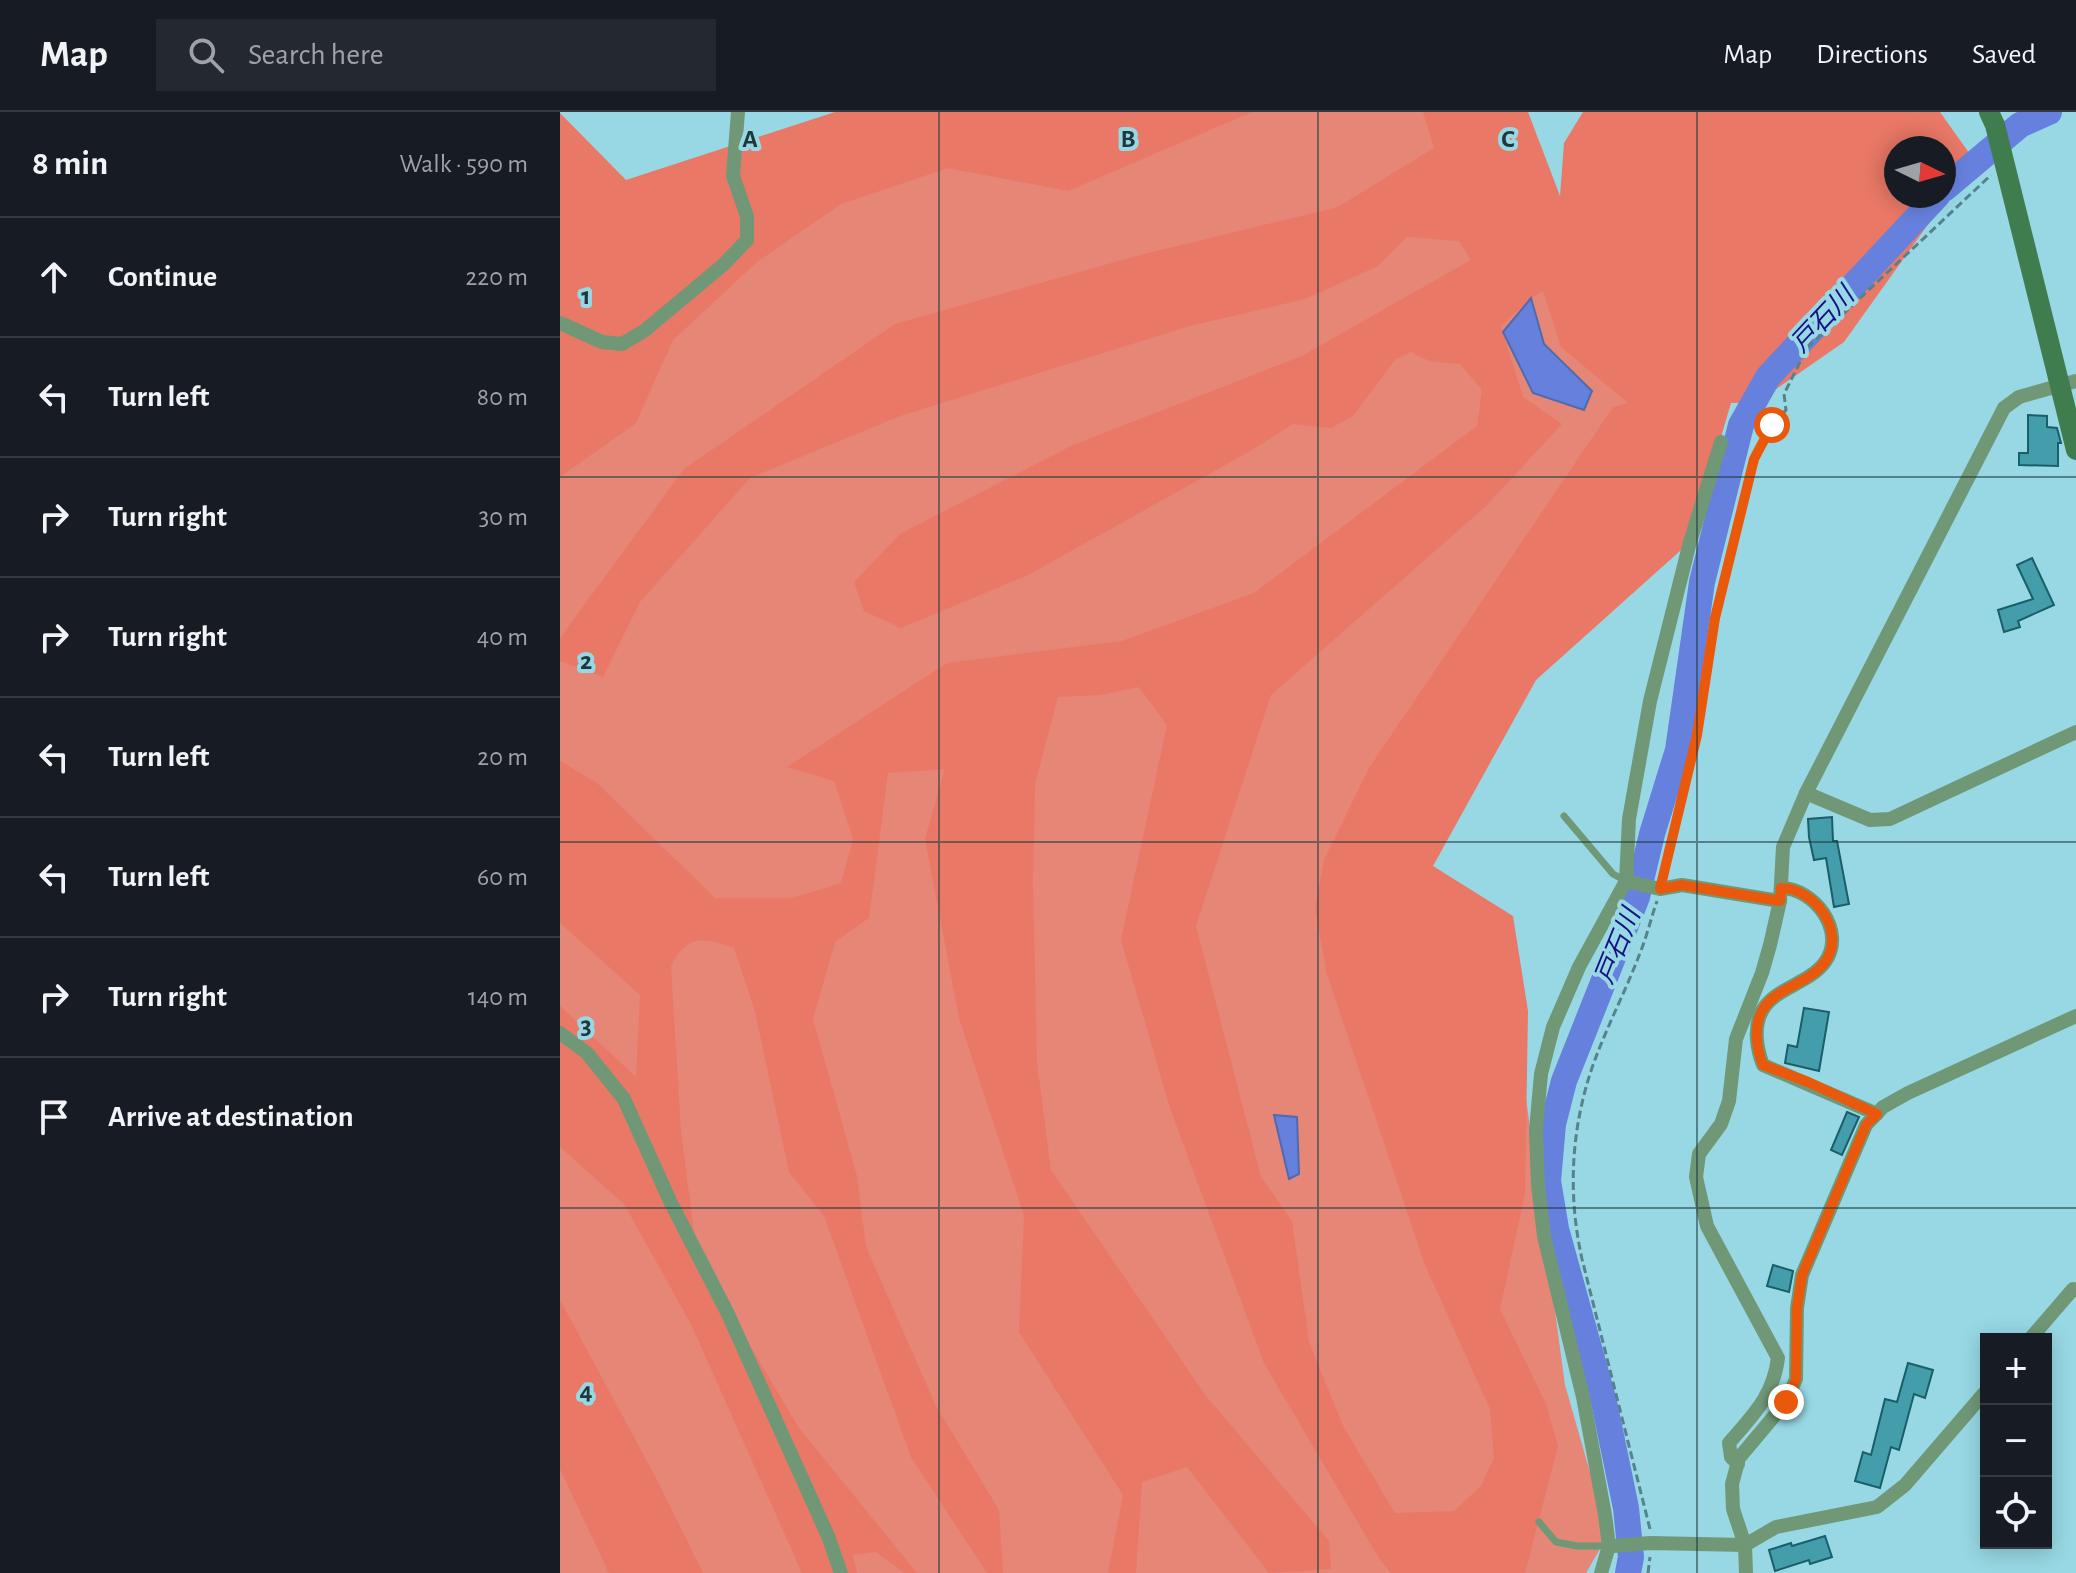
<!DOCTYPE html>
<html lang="en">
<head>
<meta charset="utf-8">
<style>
  :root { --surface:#171b24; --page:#242831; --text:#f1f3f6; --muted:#9ea1a6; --line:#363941 }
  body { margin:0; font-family:"Alegreya Sans","Noto Sans JP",sans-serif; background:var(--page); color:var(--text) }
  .controls { position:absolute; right:24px; bottom:24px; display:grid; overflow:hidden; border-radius:0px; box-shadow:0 4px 20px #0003 }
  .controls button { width:72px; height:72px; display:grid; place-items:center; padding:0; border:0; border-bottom:2px solid var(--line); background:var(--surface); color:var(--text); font:40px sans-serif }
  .compass { position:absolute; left:1324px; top:24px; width:72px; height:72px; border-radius:50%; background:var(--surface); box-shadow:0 4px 20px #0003; rotate:95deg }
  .stop { position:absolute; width:24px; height:24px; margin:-18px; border:6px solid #ea580c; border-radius:50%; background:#fff }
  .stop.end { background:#ea580c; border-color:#fff; box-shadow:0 2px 8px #0008 }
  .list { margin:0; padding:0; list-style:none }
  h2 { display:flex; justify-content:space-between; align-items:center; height:104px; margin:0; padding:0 32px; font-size:34px }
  h2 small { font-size:26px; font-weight:400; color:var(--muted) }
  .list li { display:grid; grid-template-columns:52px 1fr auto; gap:24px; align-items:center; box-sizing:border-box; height:120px; padding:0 32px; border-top:2px solid var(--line) }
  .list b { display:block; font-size:30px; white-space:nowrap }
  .list em { font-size:26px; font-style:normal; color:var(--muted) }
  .icon { flex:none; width:44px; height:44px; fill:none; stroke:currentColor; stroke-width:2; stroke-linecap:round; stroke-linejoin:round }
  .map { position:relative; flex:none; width:1516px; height:1461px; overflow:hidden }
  header { display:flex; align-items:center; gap:48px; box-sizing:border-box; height:112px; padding:0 40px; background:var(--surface); border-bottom:2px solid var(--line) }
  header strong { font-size:38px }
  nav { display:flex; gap:44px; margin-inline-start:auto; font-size:28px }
  .search { width:560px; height:72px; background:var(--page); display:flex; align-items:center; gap:20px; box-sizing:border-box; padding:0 28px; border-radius:0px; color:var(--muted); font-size:30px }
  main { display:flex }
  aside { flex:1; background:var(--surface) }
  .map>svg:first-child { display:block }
</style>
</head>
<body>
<header>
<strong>Map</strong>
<div class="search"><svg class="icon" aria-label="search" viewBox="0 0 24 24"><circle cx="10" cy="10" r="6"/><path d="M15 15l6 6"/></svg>Search here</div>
<nav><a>Map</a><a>Directions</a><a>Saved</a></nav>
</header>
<main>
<aside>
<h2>8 min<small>Walk · 590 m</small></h2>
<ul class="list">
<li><svg class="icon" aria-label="ahead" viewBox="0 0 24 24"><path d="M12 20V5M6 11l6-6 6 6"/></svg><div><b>Continue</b></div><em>220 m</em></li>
<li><svg class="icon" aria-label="left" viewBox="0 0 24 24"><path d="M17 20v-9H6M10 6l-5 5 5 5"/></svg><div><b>Turn left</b></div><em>80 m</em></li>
<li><svg class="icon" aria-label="right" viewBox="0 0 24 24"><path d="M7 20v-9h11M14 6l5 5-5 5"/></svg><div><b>Turn right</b></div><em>30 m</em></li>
<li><svg class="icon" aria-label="right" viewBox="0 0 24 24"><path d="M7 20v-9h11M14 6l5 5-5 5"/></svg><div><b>Turn right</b></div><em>40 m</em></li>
<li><svg class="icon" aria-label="left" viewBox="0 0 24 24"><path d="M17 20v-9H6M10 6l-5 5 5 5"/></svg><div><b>Turn left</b></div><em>20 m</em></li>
<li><svg class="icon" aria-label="left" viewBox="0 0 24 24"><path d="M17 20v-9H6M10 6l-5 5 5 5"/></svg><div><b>Turn left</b></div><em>60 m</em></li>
<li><svg class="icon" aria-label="right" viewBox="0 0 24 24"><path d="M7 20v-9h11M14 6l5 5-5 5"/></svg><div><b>Turn right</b></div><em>140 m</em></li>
<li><svg class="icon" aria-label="arrive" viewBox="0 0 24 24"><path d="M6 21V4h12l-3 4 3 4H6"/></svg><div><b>Arrive at destination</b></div></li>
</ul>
</aside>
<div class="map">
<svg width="1516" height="1461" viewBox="0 0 1516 1461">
  <rect width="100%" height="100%" fill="#97d8e4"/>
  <!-- green -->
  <polygon fill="#e58677" points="360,0 967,0 984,56 1069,291 853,745 944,824 1005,1273 1048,1423 1026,1461 0,1461 0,59 106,115"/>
  <!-- forest -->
  <g fill="#ea7866" fill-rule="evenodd">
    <polygon points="275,0 692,0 508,79 388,56 281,92 197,150 113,228 76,311 0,365 0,1 66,68"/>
    <path d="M863,0H968L1000,84L1004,31L1023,0H1380L1414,48L1284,230L1196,291H1171L1130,430L976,568L873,754L953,804L968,899L965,1082L940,1197L986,1292L998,1334L965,1461H831L820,1448L704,1251L610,996L561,828L607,613L579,575L540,583L498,585L475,672L473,770L477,951L491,1058L646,1284L769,1429L771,1457L709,1461L627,1355L582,1370L576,1461H548L563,1383L459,1220L464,1104L399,906L365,727L385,657L328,661L309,806L275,830L253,907L297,1064L306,1135L376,1294L439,1398L443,1461H427L351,1345L264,1104L229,1060L195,899L174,836C144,825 125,822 111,855L121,1019L137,1145L239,1316L357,1461H345L316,1440L293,1443L297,1461H242L131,1212L64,1092L0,1035V894L76,965L80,883L0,811V649L37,671L155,786H232L281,771L293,727L274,669L227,655L387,551L562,529L694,481L917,314L922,278L900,252L869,249L851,240L835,248L793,304L771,316L733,312L685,342L468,463L341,516L304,499L294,470L340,422L513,333L742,244L911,148L899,129L847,125L818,154L745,187L630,214L340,304L190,366L80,490L43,565L0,549V526L124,357L335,212L580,143L778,95L874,36ZM1336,36H1384V84H1336ZM983,179L1001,235L1068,291L1053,295L809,656L764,748L755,797L767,862L865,1153L930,1297L934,1346L921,1374L894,1399L835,1401L783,1314L749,1230L732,1109L701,1065L636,814L711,583L925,395L1002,312L963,285L941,214L971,186Z"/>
    <polygon points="0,1188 96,1366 143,1461 49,1461 0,1357"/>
  </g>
  <!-- water -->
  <g fill="#6680dd" stroke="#506aad" stroke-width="2">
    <polygon points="971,186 984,232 1032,279 1024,298 973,281 943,220"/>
    <polygon points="714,1003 737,1005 739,1062 729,1067"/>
  </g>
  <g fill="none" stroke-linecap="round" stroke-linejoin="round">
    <!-- river -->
    <g stroke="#6680dd" stroke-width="26">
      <polyline points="1384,77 1460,13 1489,0"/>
      <polyline points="1068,1461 1071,1445 1066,1396 1044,1290 996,1117 988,1069 993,1012 1004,969 1077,785 1092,722 1118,638 1142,470 1181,313 1208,265 1377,84"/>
    </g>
  </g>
  <!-- building -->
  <g fill="#449dab" stroke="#1a5e69" stroke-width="2">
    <polygon points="1468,303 1487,304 1487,315 1497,316 1501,331 1498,331 1498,354 1459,353 1459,341 1468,341"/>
    <polygon points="1472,446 1494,493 1458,509 1460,515 1444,520 1438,498 1473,487 1457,453"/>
    <polygon points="1272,705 1273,729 1277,729 1289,792 1274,795 1266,746 1254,748 1249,725 1248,707"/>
    <polygon points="1244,896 1269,900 1259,959 1225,951 1228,933 1237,935"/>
    <polygon points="1287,1000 1299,1005 1282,1043 1271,1038"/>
    <polygon points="1213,1153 1233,1159 1229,1180 1207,1174"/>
    <polygon points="1348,1251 1373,1258 1365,1286 1354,1282 1339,1338 1331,1335 1320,1376 1295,1369 1303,1340 1311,1343 1325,1287 1337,1290"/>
    <polygon points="1265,1424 1272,1445 1250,1452 1249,1448 1215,1459 1209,1438 1231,1431 1232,1434"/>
  </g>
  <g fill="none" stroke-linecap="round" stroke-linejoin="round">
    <!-- path -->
    <g stroke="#56828a" stroke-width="3" stroke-dasharray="8 4" stroke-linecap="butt">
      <polyline points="1104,762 1137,623 1155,506 1194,347 1212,313 1226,298 1224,282 1247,236 1431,63"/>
      <path d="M1090,1417L1022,1147C1010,1093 1010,1038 1024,983C1036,934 1062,889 1080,841C1087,824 1091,806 1097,789"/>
      <polyline points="1088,1461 1090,1445"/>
    </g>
    <!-- lane -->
    <g stroke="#709877" stroke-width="7">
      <polyline points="1004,704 1053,762 1066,769"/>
      <polyline points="979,1410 996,1430 1017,1434 1051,1434"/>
    </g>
    <!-- street -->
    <g stroke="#709877" stroke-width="14">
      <polyline points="0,211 42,230 62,232 84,219 163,153 187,128 187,104 173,64 178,0"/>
      <polyline points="1246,681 1310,708 1330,707 1516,620"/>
      <polyline points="1066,769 1100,777 1122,773 1220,789"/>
      <path d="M1221,776C1254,776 1287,819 1265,850C1249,872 1214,876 1202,899C1193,915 1197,938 1203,953L1317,1002"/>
      <polyline points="0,921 27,941 64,987 110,1089 168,1202 268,1424 281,1461"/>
      <polyline points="1470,1227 1513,1177 1516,1178"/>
      <path d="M1178,1352L1171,1345L1169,1331C1193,1303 1213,1285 1218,1246L1147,1114L1136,1065L1139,1042L1161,1012L1169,989L1176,927L1202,861L1210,833L1220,789L1223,735L1246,681L1444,296L1459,285L1516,269"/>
      <polyline points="1053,1434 1090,1431 1185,1433 1216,1415 1317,1395 1345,1373 1426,1279"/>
      <polyline points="1041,1461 1049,1434 1045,1403 1023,1285 984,1124 978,1073 976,1018 981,962 993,915 1019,855 1066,769 1069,707 1090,589 1130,430 1161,330"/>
      <polyline points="1186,1461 1185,1433 1173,1397 1172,1372 1179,1346 1226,1290 1236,1267 1237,1196 1242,1163 1306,1013 1323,995 1348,981 1516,904"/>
    </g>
    <!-- secondary -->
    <polyline stroke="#3f7d4e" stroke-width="20" points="1429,0 1435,13 1516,338"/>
  </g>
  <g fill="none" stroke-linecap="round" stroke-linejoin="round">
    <!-- route -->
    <path stroke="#ea580c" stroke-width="10" d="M1212,313L1194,347L1155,506L1137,623L1100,777L1122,773L1220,789L1221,776C1254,776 1287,819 1265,850C1249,872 1214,876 1202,899C1193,915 1197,938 1203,953L1248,970L1317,1002L1306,1013L1242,1163L1237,1196L1236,1267L1226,1290"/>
  </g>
  <!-- grid -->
  <path fill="none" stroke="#1e383d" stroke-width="2" stroke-opacity="0.55" d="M379,0V1461M758,0V1461M1137,0V1461M0,365H1516M0,730H1516M0,1096H1516"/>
  <g text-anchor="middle" stroke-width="8" stroke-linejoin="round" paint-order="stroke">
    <!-- water labels -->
    <g font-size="26" font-style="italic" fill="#151182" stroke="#97d8e4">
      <text transform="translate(1262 207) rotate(-47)" y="9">戸石川</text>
      <text transform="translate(1057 834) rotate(-68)" y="9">戸石川</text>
    </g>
  </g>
  <g font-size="26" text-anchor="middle" font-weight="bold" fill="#1e383d" stroke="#97d8e4" stroke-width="8" stroke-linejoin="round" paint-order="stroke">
    <text x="190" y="35">A</text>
    <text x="568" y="35">B</text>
    <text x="948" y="35">C</text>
    <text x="26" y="192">1</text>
    <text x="26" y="557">2</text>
    <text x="26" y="922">3</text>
    <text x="26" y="1287">4</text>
  </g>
</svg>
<div class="controls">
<button>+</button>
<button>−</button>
<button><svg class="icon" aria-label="locate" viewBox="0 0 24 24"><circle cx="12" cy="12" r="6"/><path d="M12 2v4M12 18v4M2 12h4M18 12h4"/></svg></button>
</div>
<svg class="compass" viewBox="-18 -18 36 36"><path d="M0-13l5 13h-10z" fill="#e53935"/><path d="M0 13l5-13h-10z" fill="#9ea1a6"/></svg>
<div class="stop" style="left:1212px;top:313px"></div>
<div class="stop end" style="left:1226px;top:1290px"></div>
</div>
</main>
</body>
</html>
